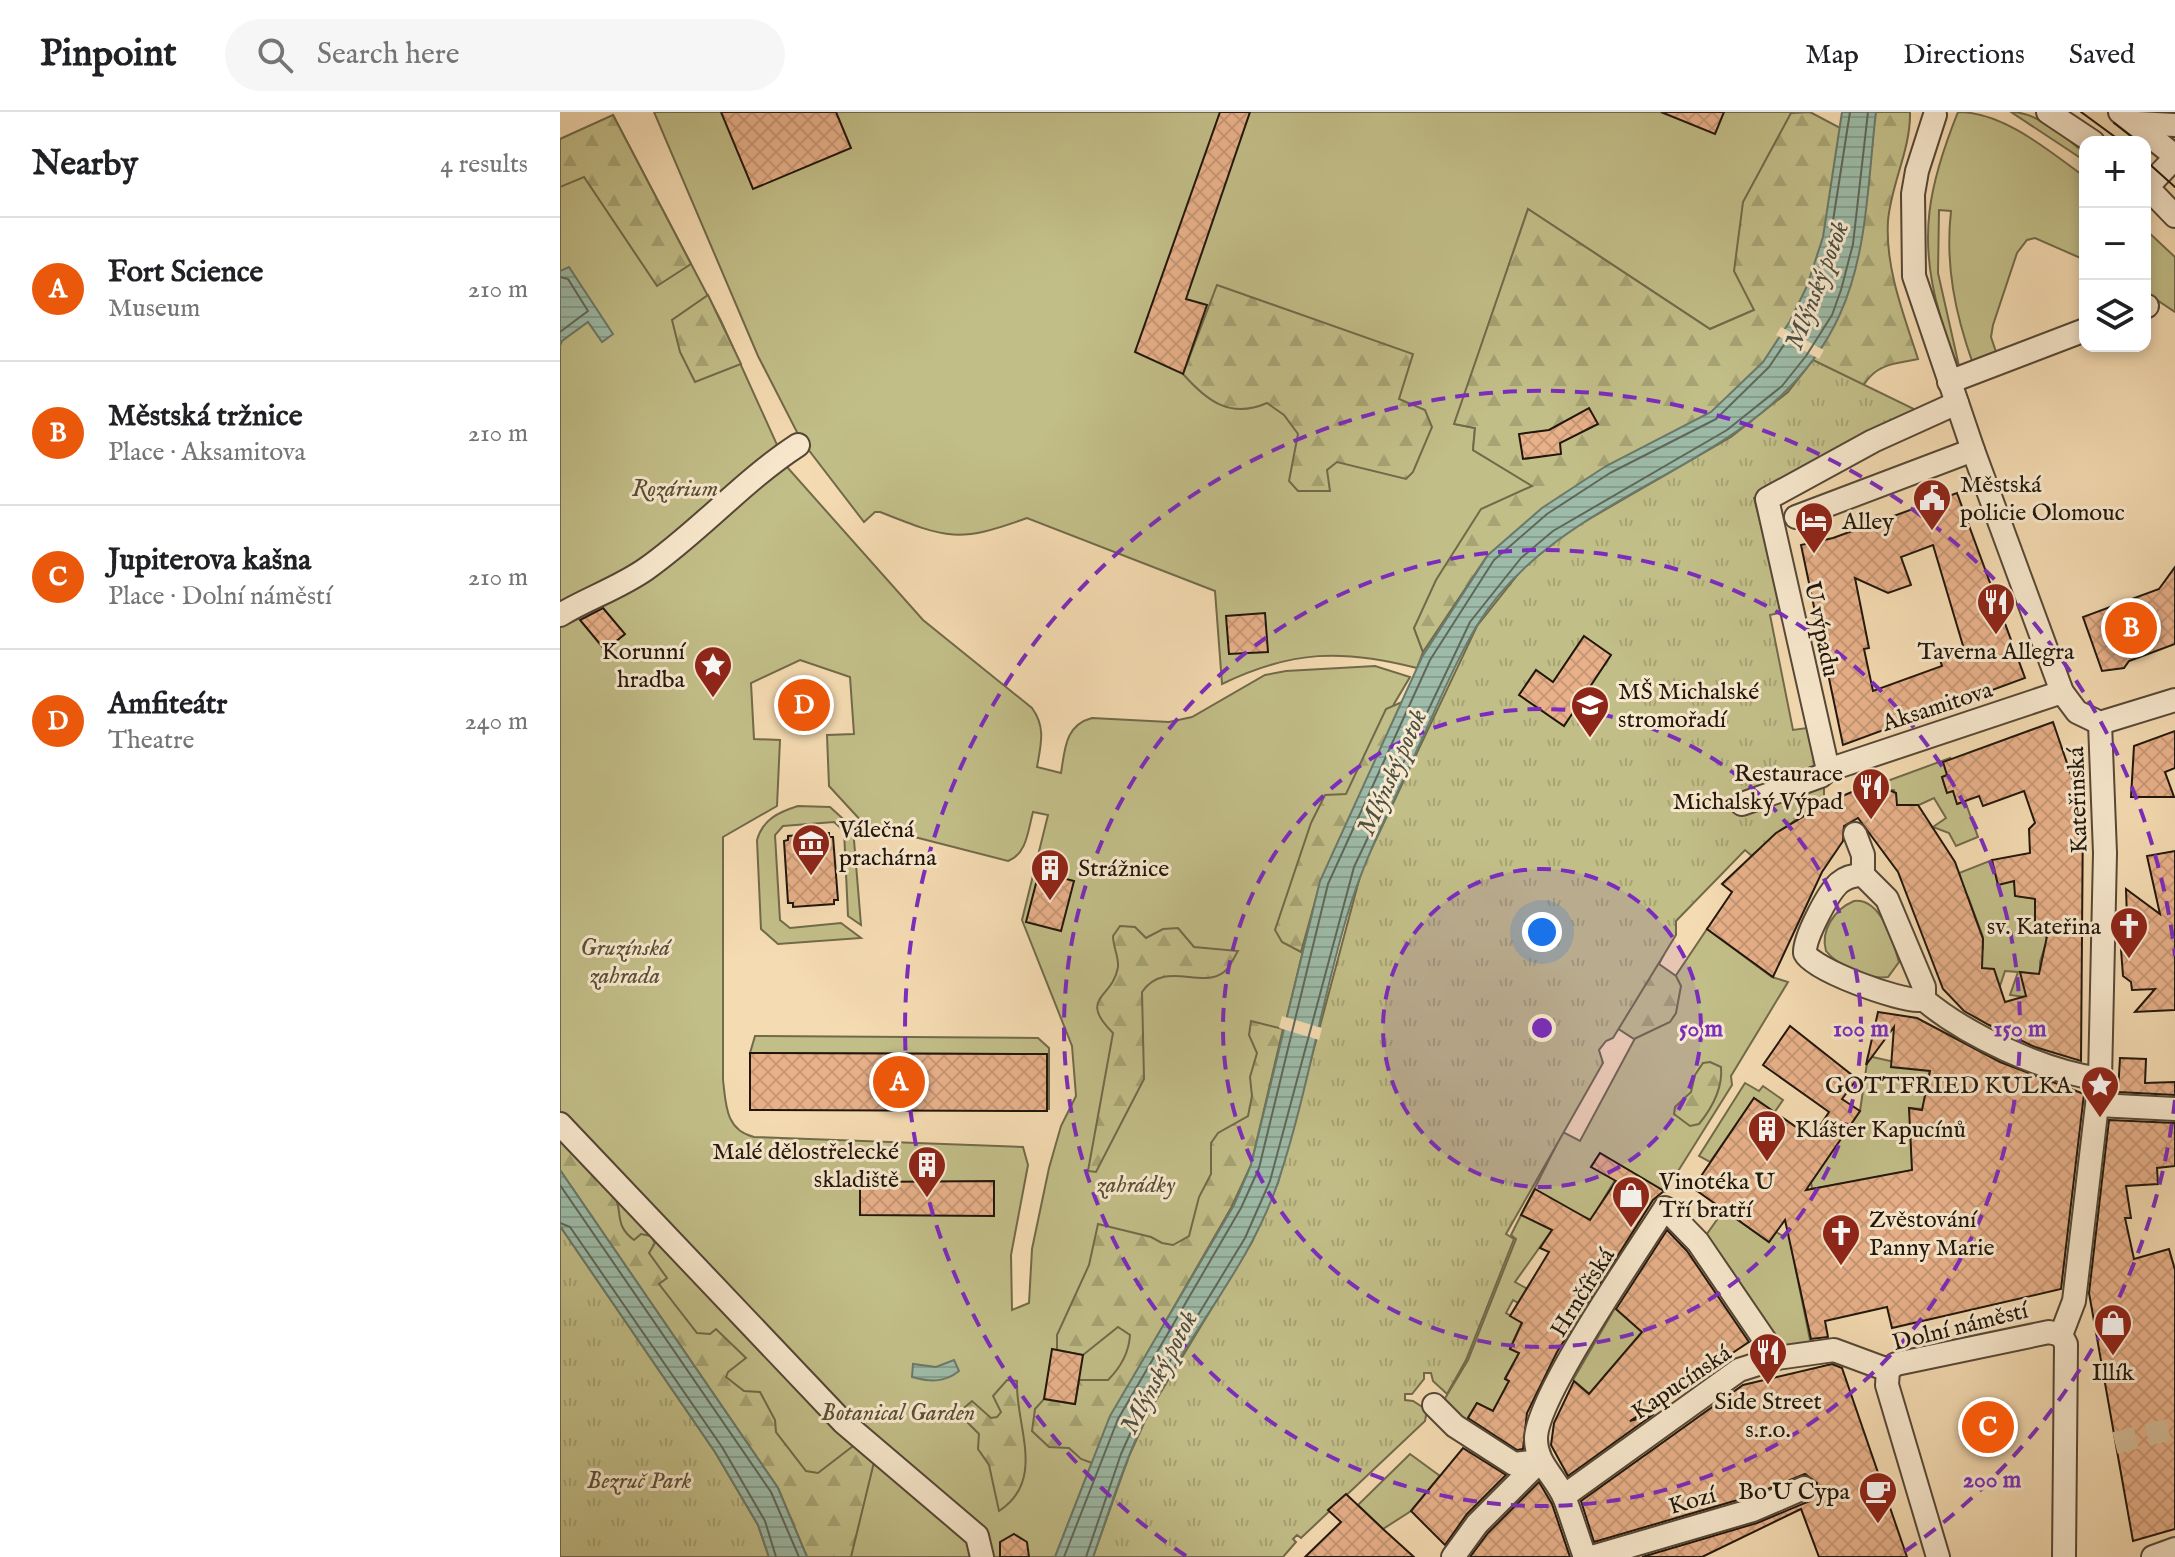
<!DOCTYPE html>
<html lang="en">
<head>
<meta charset="utf-8">
<style>
  :root { --surface:#fff; --page:#f6f6f6; --text:#202124; --muted:#757577; --line:#e0e0e0; --accent:#ea580c }
  body { margin:0; font-family:"IM FELL English",serif; background:var(--page); color:var(--text) }
  .controls { position:absolute; right:24px; top:24px; display:grid; overflow:hidden; border-radius:16px; box-shadow:0 4px 12px #0003 }
  .controls button { width:72px; height:72px; display:grid; place-items:center; padding:0; border:0; border-bottom:2px solid var(--line); background:var(--surface); color:var(--text); font:40px sans-serif }
  .you { position:absolute; left:982px; top:820px; width:28px; height:28px; margin:-20px; border:6px solid #fff; border-radius:50%; background:#1a73e8; box-shadow:0 0 0 12px #1a73e833 }
  .badge { display:grid; place-items:center; width:52px; height:52px; border-radius:50%; background:var(--accent); color:#fff; font-size:26px; font-weight:700 }
  .pin { position:absolute; translate:-50% -50%; border:4px solid #fff; box-shadow:0 2px 8px #0006 }
  .list { margin:0; padding:0; list-style:none }
  h2 { display:flex; justify-content:space-between; align-items:center; height:104px; margin:0; padding:0 32px; font-size:34px }
  h2 small { font-size:26px; font-weight:400; color:var(--muted) }
  .list li { display:grid; grid-template-columns:52px 1fr auto; gap:24px; align-items:center; box-sizing:border-box; height:144px; padding:0 32px; border-top:2px solid var(--line) }
  .list b { display:block; font-size:30px; white-space:nowrap }
  .list p { margin:0; font-size:26px; white-space:nowrap; color:var(--muted) }
  .list em { font-size:26px; font-style:normal; color:var(--muted) }
  .icon { flex:none; width:44px; height:44px; fill:none; stroke:currentColor; stroke-width:2; stroke-linecap:round; stroke-linejoin:round }
  .map { position:relative; flex:none; width:1615px; height:1445px; overflow:hidden }
  header { display:flex; align-items:center; gap:48px; box-sizing:border-box; height:112px; padding:0 40px; background:var(--surface); border-bottom:2px solid var(--line) }
  header strong { font-size:38px }
  nav { display:flex; gap:44px; margin-inline-start:auto; font-size:28px }
  .search { width:560px; height:72px; background:var(--page); display:flex; align-items:center; gap:20px; box-sizing:border-box; padding:0 28px; border-radius:44px; color:var(--muted); font-size:30px }
  main { display:flex }
  aside { flex:1; background:var(--surface) }
  .map>svg:first-child { display:block }
</style>
</head>
<body>
<header>
<strong>Pinpoint</strong>
<div class="search"><svg class="icon" aria-label="search" viewBox="0 0 24 24"><circle cx="10" cy="10" r="6"/><path d="M15 15l6 6"/></svg>Search here</div>
<nav><a>Map</a><a>Directions</a><a>Saved</a></nav>
</header>
<main>
<aside>
<h2>Nearby<small>4 results</small></h2>
<ul class="list">
<li><span class="badge">A</span><div><b>Fort Science</b><p>Museum</p></div><em>210 m</em></li>
<li><span class="badge">B</span><div><b>Městská tržnice</b><p>Place · Aksamitova</p></div><em>210 m</em></li>
<li><span class="badge">C</span><div><b>Jupiterova kašna</b><p>Place · Dolní náměstí</p></div><em>210 m</em></li>
<li><span class="badge">D</span><div><b>Amfiteátr</b><p>Theatre</p></div><em>240 m</em></li>
</ul>
</aside>
<div class="map">
<svg width="1615" height="1445" viewBox="0 0 1615 1445">
  <defs>
    <pattern id="forest-firs" width="22" height="20" patternUnits="userSpaceOnUse" patternTransform="scale(2)"><rect width="22" height="20" fill="#c2be88"/><path d="M5 1l3.5 6h-7zM16 11l3.5 6h-7z" fill="#a6a374"/></pattern>
    <pattern id="park-tufts" width="24" height="20" patternUnits="userSpaceOnUse" patternTransform="scale(2)"><rect width="24" height="20" fill="#c2be88"/><path d="M3 7l-1-3M5 7V3M7 7l1-3M15 17l-1-3M17 17v-4M19 17l1-3" fill="none" stroke="#a6a374"/></pattern>
    <pattern id="water-rules" width="6" height="5" patternUnits="userSpaceOnUse" patternTransform="scale(2)"><rect width="6" height="5" fill="#9dbba8"/><path d="M0 2.5h6" fill="none" stroke="#87a08f"/></pattern>
    <pattern id="building-cross-hatch" width="8" height="8" patternUnits="userSpaceOnUse" patternTransform="scale(2)"><rect width="8" height="8" fill="#e9b18a"/><path d="M0 0l8 8M0 8l8-8" fill="none" stroke="#c89876"/></pattern>
  </defs>
  <rect width="100%" height="100%" fill="#f5dbb2"/>
  <filter id="stains"><feTurbulence type="fractalNoise" baseFrequency=".0025" numOctaves="4"/><feColorMatrix values="0 0 0 0 .2 0 0 0 0 .09 0 0 0 0 .02 0 0 0 .5 -.17"/></filter>
  <radialGradient id="worn" r=".72"><stop offset=".6" stop-color="#630" stop-opacity="0"/><stop offset="1" stop-color="#630" stop-opacity=".3"/></radialGradient>
  <!-- green -->
  <g fill="#c2be88" stroke="#716a4a" stroke-width="2" fill-rule="evenodd">
    <path d="M94,0H1240L1231,1L1194,198L1150,217L968,97L895,312L915,316L913,338L973,374L854,516L863,540L857,556C783,537 732,538 662,572L655,479L467,406C398,431 388,427 320,400H315L304,410L241,328L198,244Z"/>
    <path d="M1398,0C1444,0 1489,39 1525,65V148L1475,126L1467,128L1457,141L1433,213L1431,225L1437,243L1413,252C1395,201 1385,153 1391,99L1379,98L1378,161L1399,254C1390,240 1385,220 1380,203C1357,126 1369,72 1398,0Z"/>
    <path d="M1451,0C1478,0 1504,25 1525,41V49Z"/>
    <path d="M53,3L161,209L227,355L363,508L472,596C486,615 481,632 477,655L501,661C505,637 505,613 532,606L609,610L632,605L705,563L726,559L815,554L850,565L834,592L760,769L691,1053L674,1092L550,1304L495,1445H247L218,1376L0,1058V27ZM240,548L290,565L294,622L267,623L269,674L304,712L448,749C467,742 468,718 473,700L488,703L462,808L512,934L516,984L501,1014L489,1056L472,1137L469,1191L452,1198L451,1143L468,1053L463,1035L194,1025C165,1018 166,992 163,968V725L217,694L220,628L194,627L191,571Z"/>
    <polygon points="1585,117 1615,145 1615,200 1585,180"/>
    <polygon points="1390,646 1387,663 1382,665 1387,680 1393,679 1398,692 1405,689 1418,725 1396,734 1389,721 1373,715 1386,706 1374,686 1359,693 1336,693 1334,678 1300,679"/>
    <path d="M238,694L270,695L293,716L301,813L288,804L284,719L274,710L223,714L215,723L220,808L230,816L281,811L301,826L218,832L201,817L197,728C203,707 219,700 238,694Z"/>
    <polygon points="1432,748 1438,772 1454,769 1456,784 1469,786 1488,781 1475,792 1475,814 1486,814 1486,826 1492,834 1485,834 1480,850 1480,887 1450,883 1458,860 1445,859 1439,877 1422,865 1422,854 1401,840 1423,837 1423,825 1408,785 1404,786 1399,761"/>
    <path d="M1294,789C1321,786 1333,829 1339,850L1328,865C1310,868 1278,854 1266,839C1260,818 1275,797 1294,789Z"/>
    <polygon points="1147,817 1212,865 1228,870 1171,964 1172,973 1105,1080 1040,1041 1031,1055 1055,1068 1031,1108 1018,1102 992,1118 955,1170 982,1185 973,1199 953,1188 946,1201 962,1210 950,1236 959,1241 945,1266 949,1269 933,1299 917,1291 904,1312 881,1293 908,1248 956,1127 951,1123 1003,1020 1020,1029 1080,917"/>
    <polygon points="195,924 478,926 489,936 489,998 486,942 190,941"/>
    <polygon points="1308,944 1370,958 1363,997 1349,996 1361,1057 1252,1077 1251,1070 1300,999"/>
    <polygon points="1185,971 1199,979 1203,974 1223,988 1214,1001 1194,987 1150,1050 1139,1044"/>
    <polygon points="1164,1098 1209,1130 1216,1120 1223,1124 1228,1119 1251,1233 1234,1236 1217,1233 1144,1126"/>
    <polygon points="1055,1196 1085,1223 1046,1262 1057,1271 1032,1284 1013,1268"/>
    <polygon points="850,1342 880,1364 851,1399 823,1417 798,1393"/>
  </g>
  <!-- forest -->
  <g fill="url(#forest-firs)" stroke="#716a4a" stroke-width="2">
    <path d="M1250,0L1280,16L1290,0H1350C1351,37 1331,72 1328,109C1325,156 1344,203 1358,247C1319,254 1312,255 1293,291L927,444L863,540L854,516L876,468L921,397L972,374L913,338L915,316L894,312L968,97L1150,217L1194,198L1174,159L1183,90L1231,1Z"/>
    <polygon points="53,3 131,152 97,174 24,65 0,75 0,27"/>
    <path d="M657,173L853,242L839,287L865,298L872,315L853,360L846,367L777,350L767,358L770,379H738L729,369L738,322L724,303L707,291C670,307 647,289 623,262Z"/>
    <polygon points="148,183 181,252 135,270 120,240 112,208"/>
    <polygon points="842,590 761,768 741,840 722,830 715,818 751,711 765,683 786,682 826,597"/>
    <path d="M560,814L575,815L586,826L603,817L618,816L634,835L678,839C674,845 670,856 664,860C641,878 605,847 582,880L584,967L536,1060L528,1059L553,921C517,885 553,887 558,855C559,845 553,835 553,824Z"/>
    <polygon points="1104,842 1099,852 1116,864 1121,874 1116,901 1110,910 1074,927 1057,916"/>
    <path d="M691,909L723,917L691,1053L671,1096L550,1306L532,1351L521,1347L509,1336L489,1335L472,1319L475,1297L484,1287L515,1292L519,1268H548C560,1256 569,1240 570,1223L558,1215L523,1243L497,1238V1223L529,1153L538,1112L591,1125L602,1131L613,1133L629,1124L639,1085L651,1062V1031L658,1021L688,1004L692,984L690,965L697,941L689,923Z"/>
    <path d="M1150,950L1161,955C1163,977 1152,996 1139,1012L1130,1014L1114,1002L1115,995L1131,980L1135,963L1143,951Z"/>
    <path d="M0,1022C12,1036 49,1070 55,1084C63,1102 54,1113 74,1128L81,1122L91,1124L95,1131L89,1141L107,1166L99,1172L137,1221L150,1222L156,1217L186,1246L168,1260L166,1265L184,1279L200,1280L215,1308L216,1320L246,1359L258,1361L297,1331L315,1346L291,1445H247L218,1376L0,1058Z"/>
    <path d="M447,1268L457,1269C455,1313 487,1368 439,1399L429,1353L418,1337L419,1322L398,1301L412,1289L431,1306L437,1305L441,1300L433,1284Z"/>
  </g>
  <!-- park -->
  <g fill="url(#park-tufts)" stroke="#716a4a" stroke-width="2">
    <polygon points="1253,248 1356,298 1194,386 1223,500 1210,503 1233,618 1247,616 1264,675 1264,692 1234,709 1192,744 1185,738 1116,809 1116,823 1053,926 1046,929 1039,938 1043,951 946,1122 954,1127 906,1248 887,1282 873,1269 871,1261 864,1261 864,1267 852,1282 845,1282 845,1288 853,1289 867,1298 865,1309 741,1426 737,1423 733,1427 736,1430 723,1445 533,1445 569,1344 590,1298 692,1130 718,1071 802,757 917,514 967,451 998,425 1171,325 1228,280"/>
    <polygon points="0,1114 155,1340 198,1413 209,1445 0,1445"/>
  </g>
  <!-- water -->
  <g fill="url(#water-rules)" stroke="#6b796a" stroke-width="2">
    <path d="M1282,0H1316C1308,66 1308,140 1280,202C1209,361 1005,368 916,515C893,554 876,597 857,638C832,693 804,746 787,804C761,891 747,983 718,1070C690,1154 628,1222 588,1301C565,1347 550,1397 533,1445H495L550,1304L674,1093L691,1053L760,769L862,545L928,443L982,396L1046,354L1151,300L1203,250L1230,209L1247,174L1263,125Z"/>
    <polygon points="9,155 53,222 42,230 28,210 2,229 0,234 0,159"/>
    <polygon points="0,1058 218,1376 247,1445 209,1445 198,1413 155,1340 0,1114"/>
    <path d="M394,1248L399,1259C384,1271 370,1270 352,1265L353,1252L376,1255Z"/>
  </g>
  <!-- pier -->
  <g fill="#f5dbb2">
    <polygon points="1221,215 1264,238 1259,247 1216,223"/>
    <polygon points="722,904 762,916 759,928 719,916"/>
  </g>
  <g fill="none" stroke-linecap="round" stroke-linejoin="round">
    <!-- shore -->
    <g stroke="#5e685a" stroke-width="2">
      <polyline points="0,165 8,167 28,199 0,220"/>
      <polyline points="0,1073 211,1380 239,1445"/>
      <polyline points="0,1111 10,1115 162,1335 205,1409 216,1445"/>
      <polyline points="504,1445 558,1307 681,1096 699,1056 768,772 870,548 934,448 987,402 1050,361 1156,307 1209,255 1238,212 1254,177 1270,128 1290,0"/>
      <polyline points="526,1445 561,1342 582,1295 685,1126 710,1069 794,755 910,510 961,446 993,419 1167,318 1222,274 1246,244 1272,203 1281,178 1293,132 1308,0"/>
    </g>
  </g>
  <!-- building -->
  <g fill="url(#building-cross-hatch)" stroke="#20160c" stroke-width="2" fill-rule="evenodd">
    <polygon points="161,0 276,0 291,36 193,77"/>
    <polygon points="660,0 690,0 626,187 647,193 623,262 575,240"/>
    <polygon points="1101,0 1164,0 1155,22"/>
    <polygon points="1029,296 1038,312 1000,331 1001,342 963,347 959,322 989,318"/>
    <path d="M1397,381L1465,566L1283,633L1241,433L1273,426ZM1373,433L1404,537L1379,545L1382,554L1313,579L1304,537L1309,536L1295,466L1328,481L1351,473L1341,445Z"/>
    <polygon points="1615,455 1615,532 1569,549 1564,556 1542,559 1523,505 1599,477"/>
    <polygon points="43,496 65,522 45,538 20,508"/>
    <polygon points="705,501 708,540 669,542 666,504"/>
    <polygon points="1024,524 1051,543 1004,614 959,583 976,558 993,570"/>
    <polygon points="1493,610 1523,698 1521,949 1475,935 1429,913 1404,899 1383,877 1338,760 1298,706 1284,714 1283,729 1262,760 1213,865 1147,817 1172,780 1162,772 1216,721 1264,692 1294,679 1329,678 1336,681 1337,693 1358,693 1395,750 1423,827 1422,856 1434,857 1445,890 1466,884 1460,860 1479,862 1489,815 1475,814 1475,787 1455,784 1454,769 1438,773 1432,748 1470,741 1469,717 1475,711 1464,679 1423,694 1419,684 1397,692 1393,679 1387,681 1382,665 1387,663 1383,650"/>
    <polygon points="1615,619 1615,656 1605,660 1614,685 1571,685 1574,634"/>
    <polygon points="269,721 269,725 273,725 278,788 274,788 274,792 233,795 233,791 228,791 224,729 228,728 228,724"/>
    <polygon points="1615,739 1615,898 1575,900 1595,877 1572,878 1571,870 1563,864 1561,837 1568,835 1566,777 1600,802 1587,744"/>
    <polygon points="479,760 514,769 501,819 466,810"/>
    <polygon points="1318,900 1357,906 1440,950 1524,982 1501,1177 1332,1216 1327,1195 1265,1209 1268,1225 1251,1227 1225,1108 1209,1130 1133,1076 1194,986 1252,1026 1269,1000 1203,953 1230,914 1297,967 1282,987 1300,999 1246,1078 1352,1058 1349,996 1362,998 1370,959 1331,955 1334,915 1306,953"/>
    <polygon points="190,941 487,942 487,999 190,998"/>
    <polygon points="1560,946 1586,947 1585,971 1615,970 1615,983 1558,980"/>
    <polygon points="1549,1008 1615,1011 1615,1054 1597,1056 1598,1072 1566,1074 1571,1106 1565,1106 1574,1147 1609,1137 1615,1158 1615,1417 1573,1429 1529,1181"/>
    <polygon points="1040,1041 1104,1079 1093,1088 997,1240 967,1301 963,1337 957,1338 908,1306 917,1291 933,1299 949,1269 945,1267 959,1241 950,1237 962,1211 950,1204 989,1140 980,1136 992,1118 961,1103 975,1077 1030,1108 1056,1069 1031,1055"/>
    <polygon points="434,1069 434,1104 300,1103 300,1070"/>
    <polygon points="1107,1118 1127,1139 1189,1230 1070,1309 1094,1302 1008,1364 991,1333 994,1311 1014,1269 1029,1282 1082,1220 1056,1197"/>
    <polygon points="492,1237 523,1243 515,1292 484,1287"/>
    <polygon points="1272,1252 1282,1256 1347,1445 1259,1445 1241,1397 1142,1445 1082,1445 1197,1411 1250,1389 1256,1384 1257,1371 1245,1362 1188,1385 1034,1430 1021,1389 1183,1273"/>
    <polygon points="903,1336 946,1363 907,1402 885,1433 851,1399"/>
    <polygon points="979,1370 992,1392 1010,1445 910,1445 928,1421"/>
    <polygon points="786,1382 823,1417 854,1445 745,1445 781,1410 768,1398"/>
    <polygon points="454,1422 467,1430 469,1445 440,1445 440,1430"/>
  </g>
  <g fill="none" stroke-linecap="round" stroke-linejoin="round">
    <!-- minor-tunnel -->
    <polyline stroke="#d5bd99" stroke-width="22" stroke-dasharray="22 11" stroke-linecap="butt" points="1555,1331 1615,1316"/>
    <defs>
      <g id="minor">
        <polyline points="1488,0 1533,30"/>
        <polyline points="1560,0 1615,44"/>
        <polyline points="1375,3 1357,59 1353,82 1354,164 1413,338 1502,580 1517,600 1540,611 1615,588"/>
        <polyline points="1577,11 1615,13"/>
        <polyline points="1585,73 1615,104"/>
        <polyline points="1587,75 1615,46"/>
        <polyline points="1585,195 1587,194"/>
        <polyline points="1389,270 1525,218"/>
        <polyline points="1236,405 1413,338"/>
        <path d="M0,503C28,486 59,476 86,457C140,419 184,368 238,333"/>
        <polyline points="1268,658 1207,387 1313,329 1397,291"/>
        <polyline points="1182,692 1261,664 1268,658 1502,580"/>
        <polyline points="1295,722 1303,743 1303,763"/>
        <path d="M1303,763L1327,787L1364,875V882L1359,888C1339,889 1253,858 1245,841C1244,826 1268,781 1279,771C1286,765 1295,763 1303,763Z"/>
        <path d="M1362,886C1405,923 1483,959 1540,967"/>
        <polyline points="1538,993 1615,997"/>
        <polyline points="0,1012 283,1310 417,1424 422,1445"/>
        <polyline points="1501,1223 1514,1189 1540,967 1545,741 1540,611"/>
        <polyline points="874,1293 895,1314 954,1352 980,1349"/>
        <polyline points="1004,1384 1179,1258 1217,1246 1274,1238 1328,1258"/>
        <polyline points="893,1445 917,1412 980,1349"/>
        <path d="M1025,1445C1018,1426 1012,1406 1005,1387C996,1365 976,1352 976,1327C976,1285 1078,1139 1105,1096L1138,1130L1217,1246"/>
        <polyline points="1032,1445 1193,1398 1244,1376"/>
        <polyline points="1378,1445 1327,1273 1328,1258 1336,1252 1489,1220 1501,1223 1506,1232 1504,1445"/>
        <polyline points="1593,1445 1615,1437"/>
      </g>
    </defs>
    <!-- minor casing -->
    <use href="#minor" stroke="#554736" stroke-width="26"/>
    <!-- minor -->
    <use href="#minor" stroke="#f8e8cd" stroke-width="22"/>
    <!-- tram -->
    <g stroke="#20160c" stroke-width="2">
      <polyline points="1521,0 1562,30"/>
      <polyline points="1554,11 1579,30"/>
      <polyline points="1585,48 1615,75"/>
    </g>
  </g>
  <!-- distance rings -->
  <circle cx="982" cy="916" r="159" fill="#7b2cbf" fill-opacity=".12"/>
  <g fill="none" stroke="#7b2cbf" stroke-width="4" stroke-dasharray="14 10">
    <circle cx="982" cy="916" r="159"/>
    <circle cx="982" cy="916" r="319"/>
    <circle cx="982" cy="916" r="478"/>
    <path d="M1615 988A637 637 0 0 1 1338 1444M626 1444A637 637 0 1 1 1615 844"/>
  </g>
  <!-- icons -->
  <defs>
    <symbol id="civic-pin" viewBox="-11 -11 22 30"><path d="M0 17L-7.5 6A9.5 9.5 0 1 1 7.5 6Z" fill="#8f2418" stroke="#f8e8cd"/><path d="M-.6-6.5H3V-4.5H.6V-3L4-1V1h2V6H-6V1h2V-1L-.6-3ZM-1.2 2.5V6h2.4V2.5Z" fill="#fff"/></symbol>
    <symbol id="hotel-pin" viewBox="-11 -11 22 30"><path d="M0 17L-7.5 6A9.5 9.5 0 1 1 7.5 6Z" fill="#8f2418" stroke="#f8e8cd"/><path d="M-6-4.5h1.5V1H6V5H4.5V3h-9V5H-6ZM-4 0a1.8 1.8 0 1 1 3.6 0ZM.5 0V-2.5h3Q6-2.5 6 0Z" fill="#fff"/></symbol>
    <symbol id="restaurant-pin" viewBox="-11 -11 22 30"><path d="M0 17L-7.5 6A9.5 9.5 0 1 1 7.5 6Z" fill="#8f2418" stroke="#f8e8cd"/><path d="M-5-6h1v4h1v-4h1v4h1v-4h1v5L-1.5 .5V6h-2V.5L-5-1ZM5-6V6H3V1.5H1.5Q1.5-4 5-6Z" fill="#fff"/></symbol>
    <symbol id="sight-pin" viewBox="-11 -11 22 30"><path d="M0 17L-7.5 6A9.5 9.5 0 1 1 7.5 6Z" fill="#8f2418" stroke="#f8e8cd"/><path d="M0-6L1.8-2.2L6-1.7L2.9 1.2L3.7 5.4L0 3.3L-3.7 5.4L-2.9 1.2L-6-1.7L-1.8-2.2Z" fill="#fff"/></symbol>
    <symbol id="school-pin" viewBox="-11 -11 22 30"><path d="M0 17L-7.5 6A9.5 9.5 0 1 1 7.5 6Z" fill="#8f2418" stroke="#f8e8cd"/><path d="M0-5L7-2L0 1L-7-2ZM-4 1L0 2.5L4 1V4Q0 6-4 4Z" fill="#fff"/></symbol>
    <symbol id="museum-pin" viewBox="-11 -11 22 30"><path d="M0 17L-7.5 6A9.5 9.5 0 1 1 7.5 6Z" fill="#8f2418" stroke="#f8e8cd"/><path d="M0-6L6-3V-2H-6V-3ZM-5-1h2V3h-2ZM-1-1h2V3h-2ZM3-1h2V3H3ZM-6 4H6V6H-6Z" fill="#fff"/></symbol>
    <symbol id="building-pin" viewBox="-11 -11 22 30"><path d="M0 17L-7.5 6A9.5 9.5 0 1 1 7.5 6Z" fill="#8f2418" stroke="#f8e8cd"/><path d="M-4-6H4V6H1V3H-1V6H-4ZM-2.5-4.3h1.7v1.8h-1.7ZM.8-4.3h1.7v1.8H.8ZM-2.5-1h1.7V.8h-1.7ZM.8-1h1.7V.8H.8Z" fill="#fff"/></symbol>
    <symbol id="church-pin" viewBox="-11 -11 22 30"><path d="M0 17L-7.5 6A9.5 9.5 0 1 1 7.5 6Z" fill="#8f2418" stroke="#f8e8cd"/><path d="M-1.2-6h2.4v3.5h3.3v2.4h-3.3V6h-2.4V-.1h-3.3v-2.4h3.3Z" fill="#fff"/></symbol>
    <symbol id="shop-pin" viewBox="-11 -11 22 30"><path d="M0 17L-7.5 6A9.5 9.5 0 1 1 7.5 6Z" fill="#8f2418" stroke="#f8e8cd"/><path d="M-5-2.5h2.3a2.7 3.5 0 0 1 5.4 0H5L5.5 6h-11ZM-1.5-2.5h3a1.5 2.3 0 0 0-3 0Z" fill="#fff"/></symbol>
    <symbol id="cafe-pin" viewBox="-11 -11 22 30"><path d="M0 17L-7.5 6A9.5 9.5 0 1 1 7.5 6Z" fill="#8f2418" stroke="#f8e8cd"/><path d="M-5.5-4.5H6V0H3Q3 3.5 0 3.5H-2.5Q-5.5 3.5-5.5 0ZM3-3.2v2h1.7v-2ZM-6 4.5H4V6H-6Z" fill="#fff"/></symbol>
  </defs>
  <g fill-rule="evenodd">
    <use href="#civic-pin" x="1350" y="364" width="44" height="60"/>
    <use href="#hotel-pin" x="1232" y="387" width="44" height="60"/>
    <use href="#restaurant-pin" x="1414" y="468" width="44" height="60"/>
    <use href="#sight-pin" x="131" y="531" width="44" height="60"/>
    <use href="#school-pin" x="1008" y="571" width="44" height="60"/>
    <use href="#restaurant-pin" x="1289" y="653" width="44" height="60"/>
    <use href="#museum-pin" x="229" y="709" width="44" height="60"/>
    <use href="#building-pin" x="468" y="734" width="44" height="60"/>
    <use href="#church-pin" x="1547" y="792" width="44" height="60"/>
    <use href="#sight-pin" x="1518" y="951" width="44" height="60"/>
    <use href="#building-pin" x="1185" y="995" width="44" height="60"/>
    <use href="#building-pin" x="345" y="1031" width="44" height="60"/>
    <use href="#shop-pin" x="1049" y="1061" width="44" height="60"/>
    <use href="#church-pin" x="1259" y="1099" width="44" height="60"/>
    <use href="#shop-pin" x="1531" y="1189" width="44" height="60"/>
    <use href="#restaurant-pin" x="1186" y="1218" width="44" height="60"/>
    <use href="#cafe-pin" x="1296" y="1357" width="44" height="60"/>
  </g>
  <g text-anchor="middle" stroke-width="6" stroke-linejoin="round" paint-order="stroke">
    <!-- poi labels -->
    <g font-size="24" fill="#20160c" stroke="#f8e8cd" text-anchor="start">
      <text x="1400" y="380">Městská<tspan x="1400" dy="28">policie Olomouc</tspan></text>
      <text x="1282" y="417">Alley</text>
      <text x="125" y="547" text-anchor="end">Korunní<tspan x="125" dy="28">hradba</tspan></text>
      <text x="1436" y="547" text-anchor="middle">Taverna Allegra</text>
      <text x="1058" y="587">MŠ Michalské<tspan x="1058" dy="28">stromořadí</tspan></text>
      <text x="1283" y="669" text-anchor="end">Restaurace<tspan x="1283" dy="28">Michalský Výpad</tspan></text>
      <text x="279" y="725">Válečná<tspan x="279" dy="28">prachárna</tspan></text>
      <text x="518" y="764">Strážnice</text>
      <text x="1541" y="822" text-anchor="end">sv. Kateřina</text>
      <text x="1512" y="981" text-anchor="end">GOTTFRIED KULKA</text>
      <text x="1235" y="1025">Klášter Kapucínů</text>
      <text x="339" y="1047" text-anchor="end">Malé dělostřelecké<tspan x="339" dy="28">skladiště</tspan></text>
      <text x="1099" y="1077">Vinotéka U<tspan x="1099" dy="28">Tří bratří</tspan></text>
      <text x="1309" y="1115">Zvěstování<tspan x="1309" dy="28">Panny Marie</tspan></text>
      <text x="1553" y="1268" text-anchor="middle">Illík</text>
      <text x="1208" y="1297" text-anchor="middle">Side Street<tspan x="1208" dy="28">s.r.o.</tspan></text>
      <text x="1290" y="1387" text-anchor="end">Bo U Cypa</text>
    </g>
    <!-- park labels -->
    <g font-size="24" font-style="italic" fill="#595137" stroke="#f8e8cd">
      <text x="115" y="384">Rozárium</text>
      <text x="65" y="843">Gruzínská<tspan x="65" dy="28">zahrada</tspan></text>
      <text x="576" y="1080">zahrádky</text>
      <text x="338" y="1308">Botanical Garden</text>
      <text x="79" y="1376">Bezruč Park</text>
    </g>
    <!-- street labels -->
    <g font-size="24" fill="#20160c" stroke="#f8e8cd">
      <text transform="translate(1262 517) rotate(78)" y="8">U výpadu</text>
      <text transform="translate(1377 594) rotate(-18)" y="8">Aksamitova</text>
      <text transform="translate(1517 688) rotate(-92)" y="8">Kateřinská</text>
      <text transform="translate(1022 1180) rotate(-58)" y="8">Hrnčířská</text>
      <text transform="translate(1400 1214) rotate(-14)" y="8">Dolní náměstí</text>
      <text transform="translate(1121 1270) rotate(-34)" y="8">Kapucínská</text>
      <text transform="translate(1132 1388) rotate(-16)" y="8">Kozí</text>
    </g>
    <!-- water labels -->
    <g font-size="26" font-style="italic" fill="#4c5043" stroke="#f8e8cd">
      <text transform="translate(1256 173) rotate(-69)" y="9">Mlýnský potok</text>
      <text transform="translate(831 660) rotate(-66)" y="9">Mlýnský potok</text>
      <text transform="translate(598 1260) rotate(-62)" y="9">Mlýnský potok</text>
    </g>
  </g>
  <circle cx="982" cy="916" r="12" fill="#7b2cbf" stroke="#f8e8cd" stroke-width="4"/>
  <g font-size="24" text-anchor="middle" font-weight="bold" fill="#7b2cbf" stroke="#f8e8cd" stroke-width="6" stroke-linejoin="round" paint-order="stroke">
    <text x="1141" y="924">50 m</text>
    <text x="1301" y="924">100 m</text>
    <text x="1460" y="924">150 m</text>
    <text x="1432" y="1375">200 m</text>
  </g>
  <rect width="100%" height="100%" filter="url(#stains)"/>
  <rect width="100%" height="100%" fill="url(#worn)"/>
</svg>
<div class="controls">
<button>+</button>
<button>−</button>
<button><svg class="icon" aria-label="layers" viewBox="0 0 24 24"><path d="M12 4l9 5-9 5-9-5zM3 14l9 5 9-5"/></svg></button>
</div>
<div class="you"></div>
<div class="pin badge" style="left:339px;top:970px">A</div>
<div class="pin badge" style="left:1571px;top:516px">B</div>
<div class="pin badge" style="left:1428px;top:1315px">C</div>
<div class="pin badge" style="left:244px;top:593px">D</div>
</div>
</main>
</body>
</html>
